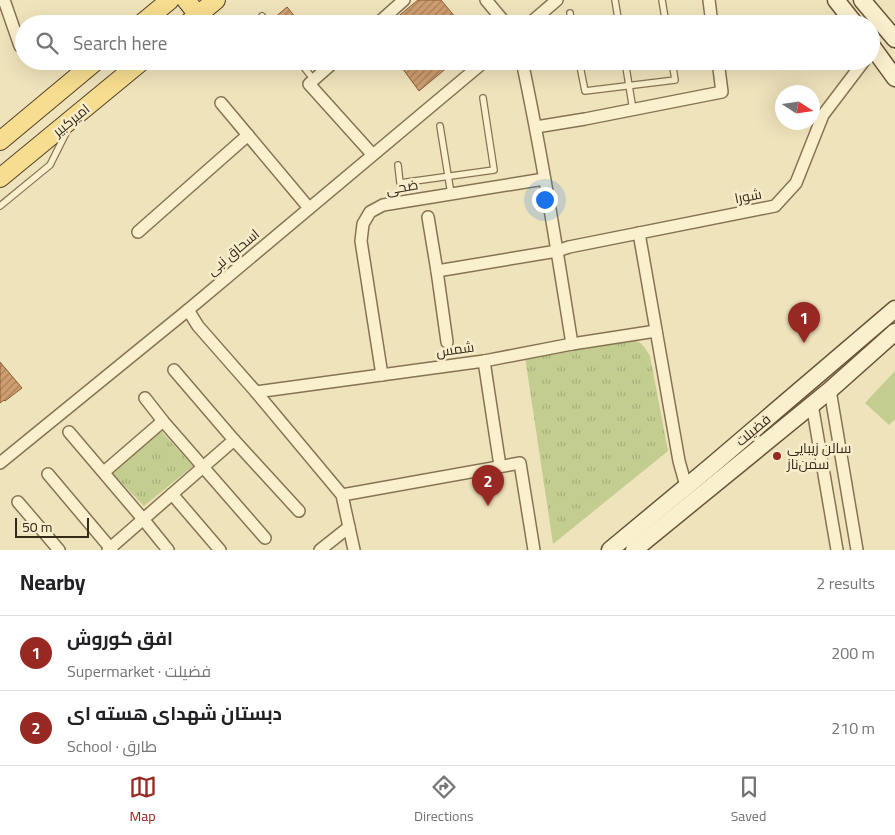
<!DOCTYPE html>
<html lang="en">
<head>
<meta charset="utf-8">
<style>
  :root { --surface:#fff; --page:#f6f6f6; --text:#202124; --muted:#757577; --line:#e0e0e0; --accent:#982922 }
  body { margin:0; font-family:Georgia,Cairo,serif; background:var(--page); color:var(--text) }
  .compass { position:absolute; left:775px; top:85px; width:45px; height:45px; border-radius:50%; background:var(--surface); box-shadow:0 5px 20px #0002; rotate:102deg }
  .scale { position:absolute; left:15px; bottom:12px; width:74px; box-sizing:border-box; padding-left:5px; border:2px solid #35291a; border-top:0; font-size:14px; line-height:18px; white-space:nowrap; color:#35291a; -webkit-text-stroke:4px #f7edcb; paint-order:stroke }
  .you { position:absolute; left:544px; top:199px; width:18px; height:18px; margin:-12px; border:4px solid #fff; border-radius:50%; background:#1a73e8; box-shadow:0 0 0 8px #1a73e833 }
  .badge { display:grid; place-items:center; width:32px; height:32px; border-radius:50%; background:var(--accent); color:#fff; font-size:16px; font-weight:700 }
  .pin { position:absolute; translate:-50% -41px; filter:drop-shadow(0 1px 2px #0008) }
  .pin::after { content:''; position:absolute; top:26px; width:18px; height:15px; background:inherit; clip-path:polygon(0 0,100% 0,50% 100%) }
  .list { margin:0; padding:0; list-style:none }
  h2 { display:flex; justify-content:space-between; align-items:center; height:65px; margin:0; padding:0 20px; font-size:21px }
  h2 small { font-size:16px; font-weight:400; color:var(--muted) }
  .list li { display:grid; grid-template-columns:32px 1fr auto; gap:15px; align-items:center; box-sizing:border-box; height:75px; padding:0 20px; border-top:1px solid var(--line) }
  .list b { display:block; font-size:19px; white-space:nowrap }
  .list p { margin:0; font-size:16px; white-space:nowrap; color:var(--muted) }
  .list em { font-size:16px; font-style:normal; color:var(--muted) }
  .icon { flex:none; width:28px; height:28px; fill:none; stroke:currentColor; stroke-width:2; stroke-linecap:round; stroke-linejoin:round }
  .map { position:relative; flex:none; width:895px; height:550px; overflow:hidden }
  .search { position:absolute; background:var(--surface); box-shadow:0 5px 20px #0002; left:15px; right:15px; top:15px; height:55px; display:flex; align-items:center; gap:12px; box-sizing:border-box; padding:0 18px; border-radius:28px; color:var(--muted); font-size:19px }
  .sheet { height:215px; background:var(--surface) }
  nav { display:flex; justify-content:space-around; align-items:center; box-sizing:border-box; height:70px; border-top:1px solid var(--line); background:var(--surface); font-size:14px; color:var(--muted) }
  nav a { display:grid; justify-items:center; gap:2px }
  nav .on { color:var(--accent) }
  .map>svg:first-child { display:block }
</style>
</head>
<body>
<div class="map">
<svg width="895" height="550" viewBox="0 0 895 550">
  <defs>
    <pattern id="grass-tufts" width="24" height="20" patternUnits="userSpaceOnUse" patternTransform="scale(1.25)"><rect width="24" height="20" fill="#c2cd8f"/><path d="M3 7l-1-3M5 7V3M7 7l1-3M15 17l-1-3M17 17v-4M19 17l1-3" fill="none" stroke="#a7b07b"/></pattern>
    <pattern id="building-hatch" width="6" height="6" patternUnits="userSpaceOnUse" patternTransform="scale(1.25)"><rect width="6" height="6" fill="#cf9e6f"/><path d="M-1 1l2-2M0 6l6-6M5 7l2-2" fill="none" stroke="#a9815a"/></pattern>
  </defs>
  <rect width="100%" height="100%" fill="#efe3bb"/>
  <!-- grass -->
  <g fill="url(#grass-tufts)">
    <path d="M632,340C642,341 645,348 650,356L668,451L553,544L525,357Z"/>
    <polygon points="161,431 193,466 144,506 112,473"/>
  </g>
  <!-- pitch -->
  <polygon fill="#c2cd8f" points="895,371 895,419 889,425 865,403"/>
  <!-- building -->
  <g fill="url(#building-hatch)" stroke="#875d39">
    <polygon points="418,0 441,0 461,24 389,24"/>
    <polygon points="287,7 301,24 276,24 273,19"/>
    <polygon points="397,61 455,61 419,91"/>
    <polygon points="0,362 22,388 5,401 4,400 0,403"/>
  </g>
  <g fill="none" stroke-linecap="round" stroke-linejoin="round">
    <defs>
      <g id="lane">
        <polyline points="615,0 619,24"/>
        <polyline points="662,0 666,24"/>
        <polyline points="570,13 572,24"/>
        <polyline points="262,16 269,24"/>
        <polyline points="299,61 314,80"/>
        <polyline points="579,61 585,91 675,80 672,61"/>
        <polyline points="625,61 633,110"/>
        <polyline points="440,126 451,194"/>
        <polyline points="398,165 400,183 494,170 483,98"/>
        <polyline points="0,206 50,165 67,131"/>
      </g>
      <g id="street">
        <polyline points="4,0 20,46"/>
        <polyline points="486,0 506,24"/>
        <polyline points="709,0 712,24"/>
        <polyline points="377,24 404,0"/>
        <polyline points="529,24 557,0"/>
        <polyline points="335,61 309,84 372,154"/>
        <path d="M522,61C542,155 557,250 572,344"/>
        <polyline points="221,103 309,208"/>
        <polyline points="536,127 585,119 722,92 718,61"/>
        <polyline points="428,217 437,271 447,342"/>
        <polyline points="138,232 248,135"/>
        <polyline points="639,233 679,461 686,486"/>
        <polyline points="437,271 557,251 569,247 775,206 796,183 823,115 864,61"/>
        <polyline points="188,310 198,326 256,392 342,495 354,550"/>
        <polyline points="484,361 500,466"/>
        <polyline points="174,370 234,440 299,511"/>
        <polyline points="382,375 361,241 363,224 370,212 383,205 544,179"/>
        <polyline points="830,390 857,550"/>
        <polyline points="256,392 484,361 572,344 656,331"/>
        <polyline points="145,398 163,421 265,538"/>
        <polyline points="812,404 837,550"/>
        <polyline points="69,432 143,519 168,550"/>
        <polyline points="0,463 188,310 485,61"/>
        <polyline points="104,472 163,421"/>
        <polyline points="48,474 112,550"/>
        <polyline points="172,494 220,550"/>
        <polyline points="342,495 520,463 534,550"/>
        <polyline points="18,502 59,550"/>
        <polyline points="108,550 234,440"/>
        <polyline points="320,550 349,527"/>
      </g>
      <g id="secondary">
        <polyline points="836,0 855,24"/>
        <polyline points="862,0 895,39"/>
        <polyline points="871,45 895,78"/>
        <polyline points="610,550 710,467 895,309"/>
        <polyline points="634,550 830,390 895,332"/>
      </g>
      <g id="primary">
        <polyline points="186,0 198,15"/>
        <polyline points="141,24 170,0"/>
        <polyline points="187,24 216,0"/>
        <polyline points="0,141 96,61"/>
        <polyline points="0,178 142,61"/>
      </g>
    </defs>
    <!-- lane casing -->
    <use href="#lane" stroke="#877354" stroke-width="8"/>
    <!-- street casing -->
    <use href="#street" stroke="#877354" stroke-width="14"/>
    <!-- secondary casing -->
    <use href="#secondary" stroke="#685338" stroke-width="19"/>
    <!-- primary casing -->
    <use href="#primary" stroke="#544029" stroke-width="20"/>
    <!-- lane -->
    <use href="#lane" stroke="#faf0ce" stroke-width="5.5"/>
    <!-- street -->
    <use href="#street" stroke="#faf0ce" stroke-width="11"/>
    <!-- secondary -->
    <use href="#secondary" stroke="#faf0ce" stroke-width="16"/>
    <!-- primary -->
    <use href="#primary" stroke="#f6dd8f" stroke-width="18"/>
  </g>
  <!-- markers -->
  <circle fill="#982922" stroke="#f7edcb" stroke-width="2" cx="777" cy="456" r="5"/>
  <g text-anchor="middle" stroke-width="5" stroke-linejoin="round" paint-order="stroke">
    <!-- street labels -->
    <g font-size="14" fill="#35291a" stroke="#f7edcb">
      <text transform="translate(71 120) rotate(-39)" y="5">امیرکبیر</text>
      <text transform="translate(402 187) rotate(-10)" y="5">ضحی</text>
      <text transform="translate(748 196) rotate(-11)" y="5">شورا</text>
      <text transform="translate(233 252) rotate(-40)" y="5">اسحاق نبی</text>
      <text transform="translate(455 349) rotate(-8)" y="5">شمس</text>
      <text transform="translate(753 430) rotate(-40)" y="5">فضیلت</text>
    </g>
    <!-- poi labels -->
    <g font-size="14" fill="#35291a" stroke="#f7edcb" text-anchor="start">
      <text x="787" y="453">سالن زیبایی<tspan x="787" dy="16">سمن‌ناز</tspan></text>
    </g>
  </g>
</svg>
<svg class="compass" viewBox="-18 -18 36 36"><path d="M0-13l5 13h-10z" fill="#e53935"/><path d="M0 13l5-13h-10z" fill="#757577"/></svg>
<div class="scale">50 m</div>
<div class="you"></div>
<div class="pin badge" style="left:804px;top:343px">1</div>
<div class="pin badge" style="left:488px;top:506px">2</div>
<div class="search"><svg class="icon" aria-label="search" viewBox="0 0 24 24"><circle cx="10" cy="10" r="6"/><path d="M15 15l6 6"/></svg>Search here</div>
</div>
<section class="sheet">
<h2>Nearby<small>2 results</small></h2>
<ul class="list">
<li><span class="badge">1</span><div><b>افق کوروش</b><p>Supermarket · فضیلت</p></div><em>200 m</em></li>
<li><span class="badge">2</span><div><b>دبستان شهدای هسته ای</b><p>School · طارق</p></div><em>210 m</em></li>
</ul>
</section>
<nav>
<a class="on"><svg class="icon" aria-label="map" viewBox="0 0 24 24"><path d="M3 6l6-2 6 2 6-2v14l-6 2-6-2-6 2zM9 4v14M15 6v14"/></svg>Map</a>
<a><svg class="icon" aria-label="directions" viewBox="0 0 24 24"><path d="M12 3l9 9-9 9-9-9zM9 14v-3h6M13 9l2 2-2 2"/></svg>Directions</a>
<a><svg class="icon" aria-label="saved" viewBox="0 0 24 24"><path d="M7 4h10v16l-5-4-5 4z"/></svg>Saved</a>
</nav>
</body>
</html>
